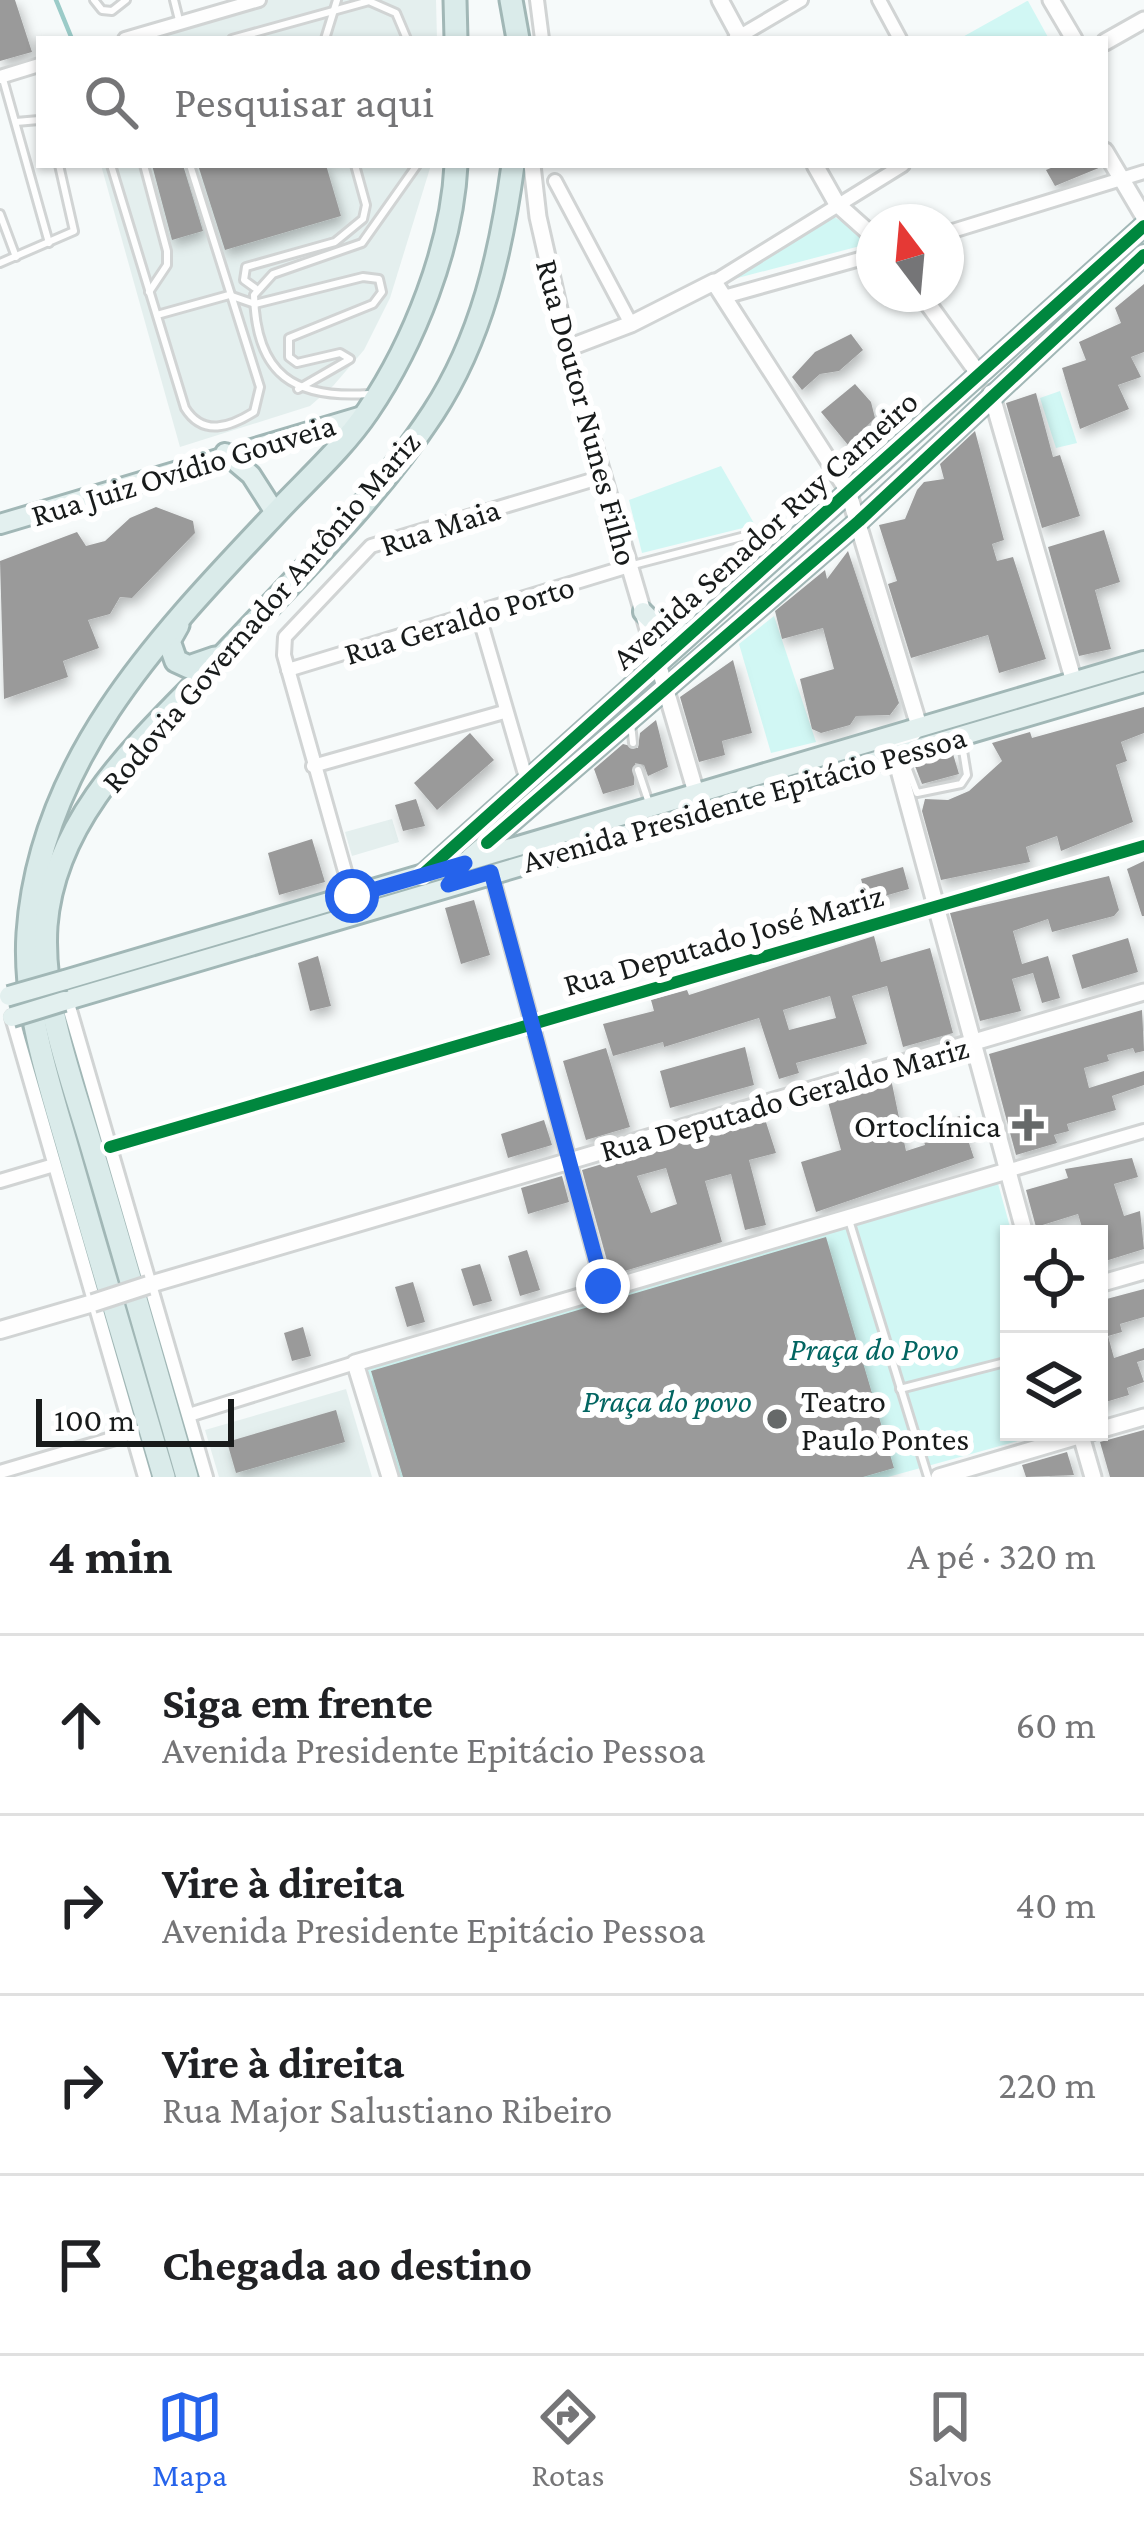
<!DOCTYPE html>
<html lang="pt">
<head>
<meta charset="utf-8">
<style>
  :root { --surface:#fff; --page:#f2f2f2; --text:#202124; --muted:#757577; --line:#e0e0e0; --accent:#2563eb }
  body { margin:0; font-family:"Crimson Pro",serif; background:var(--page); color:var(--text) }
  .controls { position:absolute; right:36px; bottom:36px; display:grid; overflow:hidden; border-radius:0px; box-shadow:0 3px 9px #0004 }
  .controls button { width:108px; height:108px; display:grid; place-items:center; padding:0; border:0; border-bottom:3px solid var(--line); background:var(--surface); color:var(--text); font:60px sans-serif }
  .compass { position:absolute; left:856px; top:204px; width:108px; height:108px; border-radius:50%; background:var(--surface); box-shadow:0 3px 9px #0004; rotate:344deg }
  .scale { position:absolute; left:36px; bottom:30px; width:198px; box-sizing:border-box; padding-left:12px; border:6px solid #181b1b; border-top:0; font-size:33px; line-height:42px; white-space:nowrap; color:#181b1b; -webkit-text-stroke:9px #fff; paint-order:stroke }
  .stop { position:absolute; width:36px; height:36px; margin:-27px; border:9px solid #2563eb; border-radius:50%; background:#fff }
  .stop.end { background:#2563eb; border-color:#fff; box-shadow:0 3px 12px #0008 }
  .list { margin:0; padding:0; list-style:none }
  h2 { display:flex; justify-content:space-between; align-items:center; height:156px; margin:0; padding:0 48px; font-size:51px }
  h2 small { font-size:39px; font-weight:400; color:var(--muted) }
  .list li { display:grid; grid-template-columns:78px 1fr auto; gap:36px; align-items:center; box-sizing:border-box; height:180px; padding:0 48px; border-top:3px solid var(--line) }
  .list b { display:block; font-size:45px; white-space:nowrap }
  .list p { margin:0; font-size:39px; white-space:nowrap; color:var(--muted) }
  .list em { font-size:39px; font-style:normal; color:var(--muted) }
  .icon { flex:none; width:66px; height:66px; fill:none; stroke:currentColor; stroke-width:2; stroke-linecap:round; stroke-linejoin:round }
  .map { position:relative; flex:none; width:1144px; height:1477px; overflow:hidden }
  .search { position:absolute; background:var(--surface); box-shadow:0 3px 9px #0004; left:36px; right:36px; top:36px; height:132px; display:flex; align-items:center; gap:30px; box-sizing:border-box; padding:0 42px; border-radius:0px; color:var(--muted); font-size:45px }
  .sheet { height:876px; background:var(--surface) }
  nav { display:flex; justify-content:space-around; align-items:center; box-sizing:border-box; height:168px; border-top:3px solid var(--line); background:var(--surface); font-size:33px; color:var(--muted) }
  nav a { display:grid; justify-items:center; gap:6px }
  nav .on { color:var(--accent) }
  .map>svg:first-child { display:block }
</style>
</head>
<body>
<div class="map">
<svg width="1144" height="1477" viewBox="0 0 1144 1477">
  <defs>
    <filter id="shadow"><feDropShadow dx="3.5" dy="6" stdDeviation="6" flood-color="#0004"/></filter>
  </defs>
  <rect width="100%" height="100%" fill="#f6fafa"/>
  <!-- built -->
  <g fill="#e4efee">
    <polygon points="246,0 436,0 437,39 110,39"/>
    <polygon points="101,165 431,165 390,298 364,350 333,386 310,406 180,447"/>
    <polygon points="392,819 399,842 352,856 345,832"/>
    <polygon points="346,1389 372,1477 219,1477 205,1430"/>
  </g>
  <!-- green -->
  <g fill="#d1f7f4">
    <polygon points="1028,1 1049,39 959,39 1027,1"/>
    <polygon points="829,214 862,233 864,245 730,280"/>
    <polygon points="1060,391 1077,443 1056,448 1040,398"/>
    <polygon points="721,466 755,525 642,553 629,500"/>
    <polygon points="774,616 816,742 771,753 739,644"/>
    <polygon points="997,1180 1012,1234 1009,1432 1050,1432 888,1477 394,1477 362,1364"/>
  </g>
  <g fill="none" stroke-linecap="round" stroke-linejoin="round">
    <!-- stream -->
    <polyline stroke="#9bcbc8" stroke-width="4.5" points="56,0 72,39"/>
  </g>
  <!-- building -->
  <g fill="#9a9a9a" fill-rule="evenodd" filter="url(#shadow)">
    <polygon points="0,0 15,0 32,52 0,61"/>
    <polygon points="152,165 183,165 203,231 172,240"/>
    <polygon points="198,165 326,165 341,216 225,250"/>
    <polygon points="1058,165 1099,165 1101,167 1055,186 1046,170"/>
    <polygon points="1144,284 1144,352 1131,357 1141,377 1118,385 1129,409 1080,429 1062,368 1086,360 1079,342 1121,323 1115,308"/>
    <polygon points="851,334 863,350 839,371 820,374 802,390 792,377 815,352"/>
    <polygon points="855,384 871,402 875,418 848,445 821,412"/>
    <polygon points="1036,393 1053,457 1060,455 1080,516 1042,528 1006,403"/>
    <polygon points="975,431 1004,540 992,544 997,561 1013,557 1046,659 999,673 988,635 911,658 888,584 897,581 879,525 905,519 917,490 924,482 944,479 940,464"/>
    <polygon points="156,507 193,521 195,533 132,598 120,597 110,614 88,620 99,648 63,661 68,677 4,699 0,561 77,532 86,546 105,541 130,518"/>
    <polygon points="1104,530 1120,582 1095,590 1111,649 1079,656 1048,547"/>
    <polygon points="848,551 899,703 890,715 856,716 850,725 821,733 812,729 800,679 834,669 823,628 782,639 775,611 825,570 827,579"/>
    <polygon points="733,660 752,733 722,741 725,755 699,762 680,697"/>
    <polygon points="1144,707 1144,733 1121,742 1127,761 1116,765 1133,822 1061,851 1057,836 1026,847 1030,862 941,880 922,811 925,799 948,800 969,791 1002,761 992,743 1030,732 1032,738"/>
    <polygon points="656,720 668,767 648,776 644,765 635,763 634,785 603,794 594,769 623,744 638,748 640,733"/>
    <polygon points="470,733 494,760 437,810 414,783"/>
    <polygon points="953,754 959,774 922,784 915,766"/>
    <polygon points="416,799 425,826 403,831 395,805"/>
    <polygon points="312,839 325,882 279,895 268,853"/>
    <polygon points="1144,861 1144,916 1142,916 1127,869"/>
    <polygon points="903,867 909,889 867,901 861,879"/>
    <polygon points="1109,876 1119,910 1114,916 1052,932 1048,919 1013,931 1022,964 1048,956 1060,998 1042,1003 1033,973 1012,979 1021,1011 980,1021 950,913"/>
    <polygon points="474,900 490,955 461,964 445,908"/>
    <path d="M874,936L881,962L930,948L953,1033L903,1047L887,986L852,996L867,1044L796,1063L799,1073L779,1079L759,1018L664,1047L663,1042L613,1056L603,1024L654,1011L651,1000L687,990L689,995ZM830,996L836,1018L789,1030L783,1010Z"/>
    <polygon points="1128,938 1138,972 1082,989 1072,955"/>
    <polygon points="318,956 331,1006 310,1011 298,963"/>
    <polygon points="1142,1010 1144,1051 1135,1053 1133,1048 1107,1055 1109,1061 1084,1068 1089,1088 1144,1071 1144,1085 1112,1096 1116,1110 1067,1124 1069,1131 1054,1135 1057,1143 1016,1155 989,1054"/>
    <polygon points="745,1047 754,1085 670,1108 660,1071"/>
    <polygon points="606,1048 630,1127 586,1140 563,1061"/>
    <polygon points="891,1079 906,1151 925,1145 920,1128 960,1116 974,1158 816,1212 801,1162 841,1150 827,1098"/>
    <path d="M764,1116L776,1153L749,1160L766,1225L745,1230L731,1174L705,1181L722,1242L611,1275L582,1170ZM666,1168L677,1204L651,1213L637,1176Z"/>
    <polygon points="544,1120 552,1145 508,1158 501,1134"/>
    <polygon points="1132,1158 1138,1177 1114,1184 1124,1216 1140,1211 1144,1249 1099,1263 1099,1234 1084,1234 1078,1214 1036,1227 1026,1190 1068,1178 1065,1169"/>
    <polygon points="562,1176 569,1202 528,1214 521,1188"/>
    <polygon points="826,1237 894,1468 863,1477 403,1477 371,1371"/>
    <polygon points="527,1250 540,1290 520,1296 508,1256"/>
    <polygon points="480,1264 492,1301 473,1306 461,1269"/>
    <polygon points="413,1282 425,1322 407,1327 395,1287"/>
    <polygon points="1144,1289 1144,1317 1120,1324 1122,1332 1108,1336 1114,1358 1144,1348 1144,1360 1137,1362 1144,1382 1127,1388 1129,1395 1099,1404 1099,1301"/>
    <polygon points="303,1327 311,1356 292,1361 284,1333"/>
    <polygon points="336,1410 345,1442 236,1473 227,1442"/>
    <polygon points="1144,1430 1144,1477 1110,1477 1100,1442"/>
    <polygon points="1067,1452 1074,1475 1026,1477 1022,1465"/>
  </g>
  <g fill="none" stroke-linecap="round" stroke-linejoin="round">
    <defs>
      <g id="service">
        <polyline points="94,0 102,10 112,11 126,0"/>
        <polyline points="174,0 179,20"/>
        <polyline points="371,2 396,13 407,39"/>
        <polyline points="232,39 369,1"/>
        <polyline points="325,39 337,0"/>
        <polyline points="3,79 49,243"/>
        <polyline points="16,122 39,120"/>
        <path d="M111,165L185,408C203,437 230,427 254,412L260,387L190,165"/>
        <polyline points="144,165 167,251 167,265 149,292"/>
        <polyline points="0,214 16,257"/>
        <polyline points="0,263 74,231 59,165"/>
        <polyline points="255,288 244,280 246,267 335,242 363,219 366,205 355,165"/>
        <polyline points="157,315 229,295 255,304 363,277 379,279 382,292 373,304 289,338 289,357 297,363 340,353 350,359 298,389"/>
        <path d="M369,394C295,399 256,376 254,295L273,274L362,243L417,165"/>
        <polyline points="633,565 749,535"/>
        <polyline points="631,723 633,743"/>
        <polyline points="904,759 917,793 961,784 967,775 961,738"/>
        <polyline points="638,770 650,806"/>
        <polyline points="849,1220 928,1477"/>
        <polyline points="900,1389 1009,1361"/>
      </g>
      <g id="minor">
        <polyline points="537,0 542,39"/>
        <polyline points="879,0 900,39"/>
        <polyline points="125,39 259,0"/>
        <polyline points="735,39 801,0"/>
        <polyline points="0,77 39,65"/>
        <polyline points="555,181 631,324"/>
        <polyline points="946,233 1144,172"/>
        <polyline points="714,282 903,165"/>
        <polyline points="724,297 874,255"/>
        <polyline points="479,616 527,781"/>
        <polyline points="288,670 629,566"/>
        <polyline points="313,766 504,712"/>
        <polyline points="491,872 603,1286"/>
        <polyline points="352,896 284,655 285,637 371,546 602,477"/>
        <polyline points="67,1000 206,1477"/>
        <polyline points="12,1017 145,1477"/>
        <polyline points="110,1147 1144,846"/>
        <polyline points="1007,1171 1144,1131"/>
        <polyline points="0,1181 54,1165"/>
        <polyline points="189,1415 355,1363"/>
        <polyline points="0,1472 132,1433"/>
      </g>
      <g id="tertiary">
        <polyline points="720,0 741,39"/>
        <polyline points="1051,0 1074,39"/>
        <polyline points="1105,42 1144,20"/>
        <polyline points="1105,151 1144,217"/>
        <polyline points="532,165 538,217 576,384 697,796"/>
        <polyline points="815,165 837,204 874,237"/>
        <polyline points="921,294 978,373"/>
        <polyline points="568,348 631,324 714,282 848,491 919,726 897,753 899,770 1025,1234"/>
        <polyline points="991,393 1074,682"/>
        <polyline points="1099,1284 1144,1271"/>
        <polyline points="148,1285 1144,992"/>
        <polyline points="1099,1430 1144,1417"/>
        <polyline points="1080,1432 1093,1477"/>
        <polyline points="390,1477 355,1363 1007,1171"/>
        <polyline points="939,1477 1092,1432"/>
      </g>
      <polyline id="secondary" points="0,1330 93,1303"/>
      <g id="primary">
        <polyline points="225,453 251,475 276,514"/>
        <polyline points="0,524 366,415"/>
        <polyline points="643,612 663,632 686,633"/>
        <polyline points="470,858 859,521 1144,255"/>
        <polyline points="426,872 1144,226"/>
        <polyline points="65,980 1144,661"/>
        <polyline points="64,1001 1144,682"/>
      </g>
      <g id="trunk">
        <polyline points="455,0 456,39"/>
        <polyline points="511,0 518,39"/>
        <polyline points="178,625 169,641 176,661 189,667 215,658"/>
        <path d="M164,1477C133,1373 102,1268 72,1163C51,1088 23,1012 28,933C40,757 164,632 277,512C307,480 343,448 368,411C414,343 452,247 456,165"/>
        <path d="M187,1477C156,1370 126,1262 94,1155C73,1082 41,1003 46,926C55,807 157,727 232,646C302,571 377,498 433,413C482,338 501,252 513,165"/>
      </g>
    </defs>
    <!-- service casing -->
    <use href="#service" stroke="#d1d4d4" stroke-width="12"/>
    <!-- minor casing -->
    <use href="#minor" stroke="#d1d4d4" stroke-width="18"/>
    <!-- tertiary casing -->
    <use href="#tertiary" stroke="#d1d4d4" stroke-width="21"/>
    <!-- secondary casing -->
    <use href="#secondary" stroke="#d1d4d4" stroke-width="22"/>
    <!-- primary casing -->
    <use href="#primary" stroke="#a1b7b6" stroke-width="24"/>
    <!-- trunk casing -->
    <use href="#trunk" stroke="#a1b7b6" stroke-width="27"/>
    <!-- service -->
    <use href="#service" stroke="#fefefe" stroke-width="6"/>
    <!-- minor -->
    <use href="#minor" stroke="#fefefe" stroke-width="12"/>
    <!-- tertiary -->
    <use href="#tertiary" stroke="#fefefe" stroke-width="15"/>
    <!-- secondary -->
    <use href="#secondary" stroke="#fefefe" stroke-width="16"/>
    <!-- primary -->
    <use href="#primary" stroke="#e3f0ef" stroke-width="18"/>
    <!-- trunk -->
    <use href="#trunk" stroke="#daebea" stroke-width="21"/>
    <defs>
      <polyline id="secondary-bridge" points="93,1303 148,1285"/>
      <g id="primary-bridge">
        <polyline points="9,996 65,980"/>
        <polyline points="12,1017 64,1001"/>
      </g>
    </defs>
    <!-- secondary-bridge casing -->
    <use href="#secondary-bridge" stroke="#d1d4d4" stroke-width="22" stroke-linecap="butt"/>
    <!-- primary-bridge casing -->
    <use href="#primary-bridge" stroke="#a1b7b6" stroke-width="24" stroke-linecap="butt"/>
    <!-- secondary-bridge -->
    <use href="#secondary-bridge" stroke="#fefefe" stroke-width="16"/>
    <!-- primary-bridge -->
    <use href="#primary-bridge" stroke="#e3f0ef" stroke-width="18"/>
    <defs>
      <g id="cycleway">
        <polyline points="487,843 859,521 1144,255"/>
        <polyline points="422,875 1144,226"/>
        <polyline points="110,1147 1144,846"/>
      </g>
    </defs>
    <!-- cycleway casing -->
    <use href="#cycleway" stroke="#fff" stroke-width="20"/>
    <!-- cycleway -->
    <use href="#cycleway" stroke="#00873e" stroke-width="12"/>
  </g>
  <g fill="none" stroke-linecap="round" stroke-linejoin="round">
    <!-- route -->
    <polyline stroke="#2563eb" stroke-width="15" points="352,896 465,863 448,885 491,872 603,1286"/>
  </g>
  <!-- markers -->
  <g fill="#666969" stroke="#fff" stroke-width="4.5">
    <path d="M1022 1107h12v12h12v12h-12v12h-12v-12h-12v-12h12z"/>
    <circle cx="777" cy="1419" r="12"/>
  </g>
  <g text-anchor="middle" stroke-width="12" stroke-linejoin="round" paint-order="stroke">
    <!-- street labels -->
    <g font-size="33" fill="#181b1b" stroke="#fff">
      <text transform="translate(588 412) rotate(75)" y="12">Rua Doutor Nunes Filho</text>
      <text transform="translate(183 469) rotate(-17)" y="12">Rua Juiz Ovídio Gouveia</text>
      <text transform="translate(440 526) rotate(-18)" y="12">Rua Maia</text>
      <text transform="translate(764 529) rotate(-42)" y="12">Avenida Senador Ruy Carneiro</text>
      <text transform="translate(260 611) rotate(-49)" y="12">Rodovia Governador Antônio Mariz</text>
      <text transform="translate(459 619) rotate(-17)" y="12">Rua Geraldo Porto</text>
      <text transform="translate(744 798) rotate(-16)" y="12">Avenida Presidente Epitácio Pessoa</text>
      <text transform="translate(723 939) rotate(-16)" y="12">Rua Deputado José Mariz</text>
      <text transform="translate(784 1098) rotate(-16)" y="12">Rua Deputado Geraldo Mariz</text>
    </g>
    <!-- poi labels -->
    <g font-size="33" fill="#181b1b" stroke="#fff" text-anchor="end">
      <text x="1001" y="1137">Ortoclínica</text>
      <text x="801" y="1412" text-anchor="start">Teatro<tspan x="801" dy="38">Paulo Pontes</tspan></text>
    </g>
    <!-- park labels -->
    <g font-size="33" font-style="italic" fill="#026561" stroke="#fff">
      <text x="874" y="1360">Praça do Povo</text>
      <text x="667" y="1412">Praça do povo</text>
    </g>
  </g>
</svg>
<div class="controls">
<button><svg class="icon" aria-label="locate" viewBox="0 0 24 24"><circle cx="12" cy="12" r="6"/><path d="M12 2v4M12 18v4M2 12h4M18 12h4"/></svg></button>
<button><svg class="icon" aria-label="layers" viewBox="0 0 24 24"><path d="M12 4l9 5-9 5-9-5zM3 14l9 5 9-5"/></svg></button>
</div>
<svg class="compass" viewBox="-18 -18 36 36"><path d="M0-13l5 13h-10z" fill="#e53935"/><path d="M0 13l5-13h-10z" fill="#757577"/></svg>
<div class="scale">100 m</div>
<div class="stop" style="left:352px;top:896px"></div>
<div class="stop end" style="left:603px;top:1286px"></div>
<div class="search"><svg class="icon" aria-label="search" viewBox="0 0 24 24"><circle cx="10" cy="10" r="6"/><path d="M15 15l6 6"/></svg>Pesquisar aqui</div>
</div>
<section class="sheet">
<h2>4 min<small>A pé · 320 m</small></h2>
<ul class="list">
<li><svg class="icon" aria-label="ahead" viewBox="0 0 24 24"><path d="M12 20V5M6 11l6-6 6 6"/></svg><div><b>Siga em frente</b><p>Avenida Presidente Epitácio Pessoa</p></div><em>60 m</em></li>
<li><svg class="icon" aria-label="right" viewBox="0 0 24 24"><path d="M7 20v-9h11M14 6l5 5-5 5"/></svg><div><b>Vire à direita</b><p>Avenida Presidente Epitácio Pessoa</p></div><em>40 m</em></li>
<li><svg class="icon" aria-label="right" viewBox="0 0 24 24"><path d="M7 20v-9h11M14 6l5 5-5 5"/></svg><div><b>Vire à direita</b><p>Rua Major Salustiano Ribeiro</p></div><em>220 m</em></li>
<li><svg class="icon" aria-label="arrive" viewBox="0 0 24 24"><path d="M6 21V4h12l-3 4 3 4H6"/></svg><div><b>Chegada ao destino</b></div></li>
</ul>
</section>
<nav>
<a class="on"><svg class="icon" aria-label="map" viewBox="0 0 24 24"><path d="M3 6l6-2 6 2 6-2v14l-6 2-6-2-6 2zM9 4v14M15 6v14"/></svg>Mapa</a>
<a><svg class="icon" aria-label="directions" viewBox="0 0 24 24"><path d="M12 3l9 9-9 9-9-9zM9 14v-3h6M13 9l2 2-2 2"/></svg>Rotas</a>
<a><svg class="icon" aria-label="saved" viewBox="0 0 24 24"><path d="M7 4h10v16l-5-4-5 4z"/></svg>Salvos</a>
</nav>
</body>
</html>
